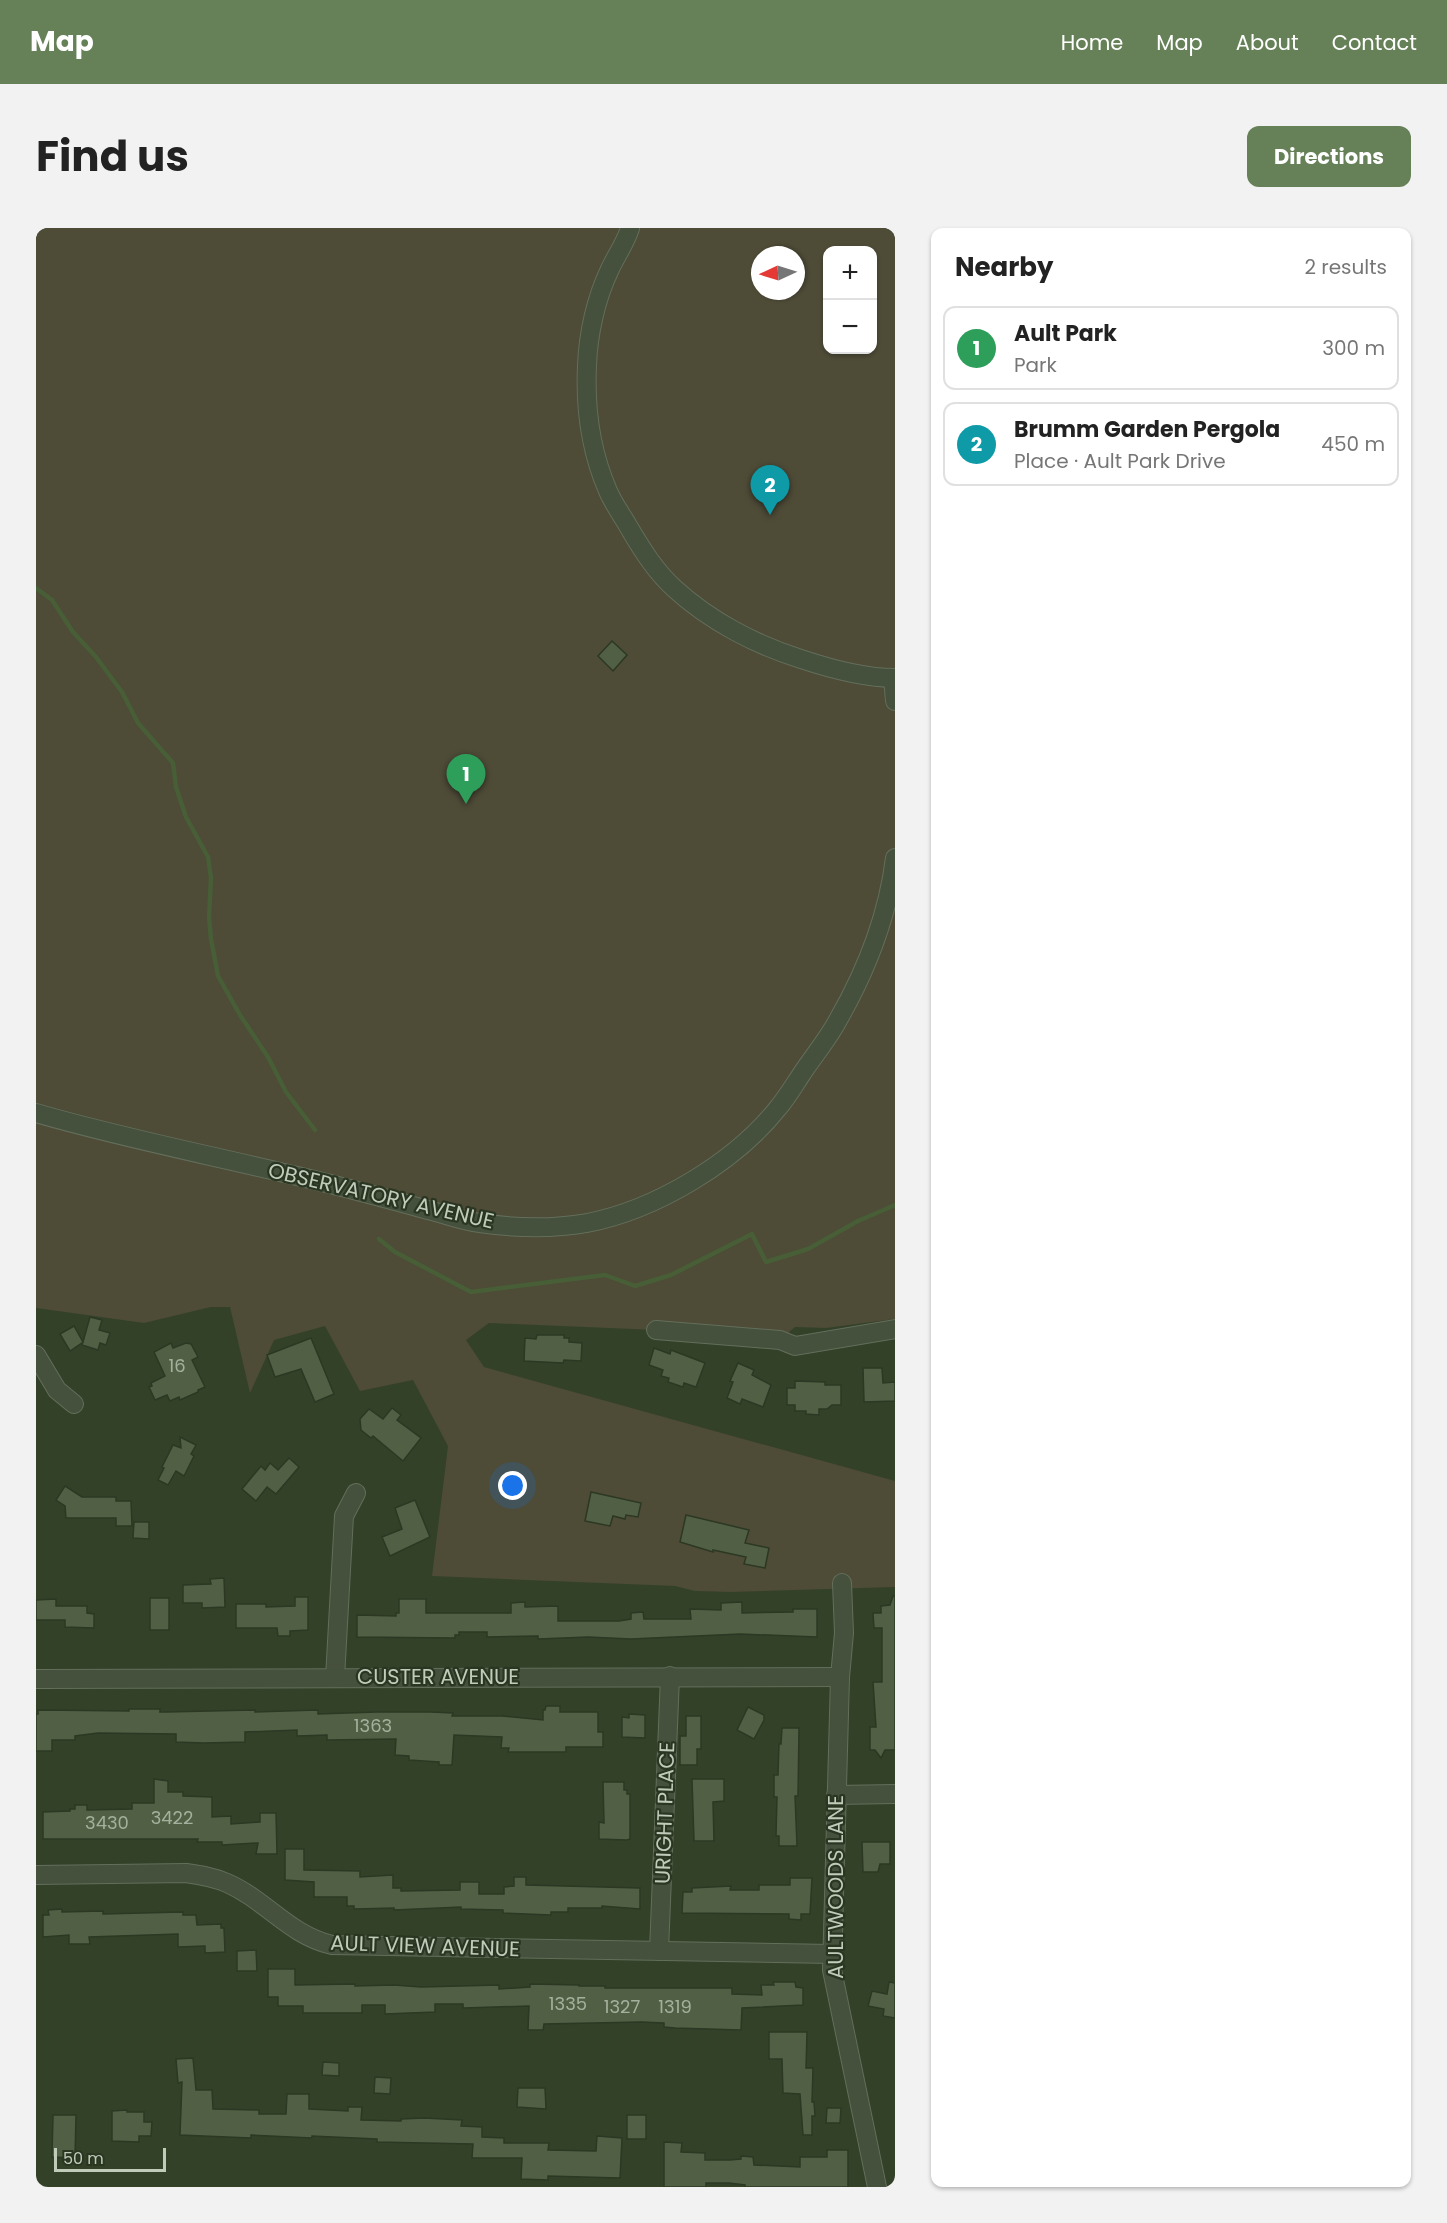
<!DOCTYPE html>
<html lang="en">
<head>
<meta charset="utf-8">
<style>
  :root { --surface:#fff; --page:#f2f2f2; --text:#222; --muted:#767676; --line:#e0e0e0; --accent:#668057 }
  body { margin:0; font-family:Poppins,sans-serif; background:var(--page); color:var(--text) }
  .controls { position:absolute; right:18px; top:18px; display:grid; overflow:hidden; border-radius:12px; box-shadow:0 2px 4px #0004 }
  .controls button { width:54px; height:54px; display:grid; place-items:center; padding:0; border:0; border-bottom:2px solid var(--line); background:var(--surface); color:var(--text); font:30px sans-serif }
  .compass { position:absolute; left:715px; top:18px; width:54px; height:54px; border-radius:50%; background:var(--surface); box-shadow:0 2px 4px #0004; rotate:266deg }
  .scale { position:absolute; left:18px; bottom:15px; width:112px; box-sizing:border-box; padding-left:6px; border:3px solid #c0cbba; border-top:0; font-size:16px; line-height:21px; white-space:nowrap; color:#c0cbba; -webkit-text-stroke:4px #2a3621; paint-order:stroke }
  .you { position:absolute; left:477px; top:1258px; width:21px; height:21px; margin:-15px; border:4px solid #fff; border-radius:50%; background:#1a73e8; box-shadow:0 0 0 9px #1a73e833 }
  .badge { display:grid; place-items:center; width:39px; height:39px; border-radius:50%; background:var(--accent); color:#fff; font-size:20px; font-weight:700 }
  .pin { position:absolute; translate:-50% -50px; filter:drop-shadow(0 2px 3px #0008) }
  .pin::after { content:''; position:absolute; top:32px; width:21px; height:18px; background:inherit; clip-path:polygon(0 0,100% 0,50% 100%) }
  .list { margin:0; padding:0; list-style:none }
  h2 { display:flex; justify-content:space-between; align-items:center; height:78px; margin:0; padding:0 24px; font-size:26px }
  h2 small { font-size:20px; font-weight:400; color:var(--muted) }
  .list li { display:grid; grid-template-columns:39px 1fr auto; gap:18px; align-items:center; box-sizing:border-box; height:84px; margin:0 12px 12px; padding:0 12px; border:2px solid var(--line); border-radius:12px }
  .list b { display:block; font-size:22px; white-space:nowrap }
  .list p { margin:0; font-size:20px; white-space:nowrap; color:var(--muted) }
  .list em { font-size:20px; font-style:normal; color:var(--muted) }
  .map { position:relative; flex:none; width:859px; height:1959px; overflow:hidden; border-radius:12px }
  header { display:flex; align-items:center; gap:36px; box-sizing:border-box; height:84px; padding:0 30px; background:var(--accent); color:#fff }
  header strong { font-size:28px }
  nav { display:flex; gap:33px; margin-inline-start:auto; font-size:21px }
  .intro { display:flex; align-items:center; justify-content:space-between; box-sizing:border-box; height:144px; padding:0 36px }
  h1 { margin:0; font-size:42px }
  .button { padding:15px 27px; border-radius:12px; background:var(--accent); color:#fff; font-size:21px; font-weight:700 }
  main { display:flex; gap:36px; padding:0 36px }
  aside { flex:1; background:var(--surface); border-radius:12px; box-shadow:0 2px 4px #0004 }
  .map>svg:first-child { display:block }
</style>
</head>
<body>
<header>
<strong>Map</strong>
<nav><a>Home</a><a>Map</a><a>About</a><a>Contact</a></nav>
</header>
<div class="intro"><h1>Find us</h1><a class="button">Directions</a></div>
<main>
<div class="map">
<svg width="859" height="1959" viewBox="0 0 859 1959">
  <rect width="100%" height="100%" fill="#334129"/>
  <!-- green -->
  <path fill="#4e4b37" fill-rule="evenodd" d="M0,0H859V1091L790,1100L759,1099L744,1112L620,1102L453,1095L430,1112L448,1139L859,1253V1359L695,1364L659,1363L639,1358L396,1348L412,1218L377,1152L324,1163L289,1098L238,1112L214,1165L194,1079H175L108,1095L0,1080ZM792,22H836V122H792ZM724,27H760V63H724Z"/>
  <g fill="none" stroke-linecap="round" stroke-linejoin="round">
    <!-- stream -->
    <g stroke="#475e37" stroke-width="4.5">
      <polyline points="0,360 16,372 37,404 60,429 86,464 102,495 137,535 140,559 150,589 172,629 175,650 173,689 175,711 182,748 204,787 232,829 250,864 279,902"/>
      <polyline points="343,1011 359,1024 435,1064 569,1047 599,1058 635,1047 716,1006 730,1034 772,1021 822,993 859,977"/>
    </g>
  </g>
  <!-- building -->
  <g fill="#516045" stroke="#2c3823" stroke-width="1.5">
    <polygon points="576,413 591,427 577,443 562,428"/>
    <polygon points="54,1089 66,1092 63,1102 74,1105 70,1117 64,1115 62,1122 46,1117 46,1115 34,1123 24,1106 38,1098 47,1114"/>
    <polygon points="501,1107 528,1107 528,1110 533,1110 533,1114 546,1115 545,1133 528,1132 527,1135 488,1133 489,1110 500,1111"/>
    <polygon points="275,1110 298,1166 279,1174 265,1141 239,1149 231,1127"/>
    <polygon points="135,1115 137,1120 150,1115 155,1116 162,1129 156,1132 169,1159 162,1162 162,1164 144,1172 143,1169 134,1173 131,1167 119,1172 113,1159 116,1158 115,1155 129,1148 118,1124"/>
    <polygon points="618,1120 634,1126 635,1122 669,1135 660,1159 648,1155 647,1159 632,1154 633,1150 625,1148 627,1142 613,1137"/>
    <polygon points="702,1135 718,1142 716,1147 735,1157 727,1179 706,1171 704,1176 691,1170 697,1154 694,1153"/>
    <polygon points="827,1140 846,1140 847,1155 859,1154 859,1173 828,1174"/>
    <polygon points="759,1153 789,1154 789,1157 805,1157 805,1177 796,1177 791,1181 783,1181 783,1187 770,1186 770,1183 759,1183 759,1177 751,1177 751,1160 759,1160"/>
    <polygon points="356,1180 365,1187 361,1192 385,1210 367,1233 337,1208 335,1210 325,1202 324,1191 333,1181 347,1191"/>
    <polygon points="144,1209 160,1217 155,1226 158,1228 148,1248 140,1243 132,1257 122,1252 128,1240 126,1239 137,1217 145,1220"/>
    <polygon points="253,1230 263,1239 240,1266 231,1259 220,1273 206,1261 225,1238 229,1242 234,1235 242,1242"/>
    <polygon points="29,1258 46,1269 80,1269 80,1273 95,1273 96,1298 80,1298 80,1290 30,1290 29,1278 20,1272"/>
    <polygon points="555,1264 605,1275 602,1289 590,1287 589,1291 577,1288 574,1298 549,1293"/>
    <polygon points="379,1272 394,1309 354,1328 346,1309 366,1301 359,1280"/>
    <polygon points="650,1287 713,1302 709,1315 733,1320 729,1340 708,1336 710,1329 677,1322 677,1324 644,1314"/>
    <polygon points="98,1294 113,1294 113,1311 97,1310"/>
    <polygon points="188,1350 189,1379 166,1380 166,1375 147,1375 147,1357 175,1356 174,1351"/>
    <polygon points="857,1368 859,1368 859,1522 849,1522 845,1530 839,1522 834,1522 834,1499 840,1499 837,1454 846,1454 846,1400 838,1400 837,1385 845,1385 845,1378 854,1377"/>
    <polygon points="259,1369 272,1369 272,1402 254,1403 254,1408 242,1408 241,1400 200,1400 200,1376 230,1376 230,1379 259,1378"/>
    <rect x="114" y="1370" width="19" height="32"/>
    <polygon points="20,1371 20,1378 51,1378 51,1385 58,1386 58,1400 29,1399 29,1392 0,1392 0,1372"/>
    <polygon points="363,1371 390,1371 390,1385 475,1385 475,1375 489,1374 489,1379 522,1378 522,1393 583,1393 595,1391 595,1385 607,1384 608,1391 655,1391 654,1381 685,1382 685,1375 706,1374 706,1385 757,1384 757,1381 781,1381 781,1409 704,1406 595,1411 552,1409 502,1411 502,1408 451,1409 451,1404 423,1404 423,1407 419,1407 419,1410 321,1409 321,1387 360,1388 360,1385 363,1385"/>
    <polygon points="510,1478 524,1478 524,1484 562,1484 562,1504 567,1504 567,1519 530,1519 530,1524 472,1524 473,1520 465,1520 466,1509 418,1507 416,1537 403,1537 403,1534 373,1532 373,1528 359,1527 360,1511 291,1512 291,1507 261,1508 261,1502 209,1504 209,1514 168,1515 140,1514 140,1506 62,1505 39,1508 39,1512 16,1512 16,1523 0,1523 0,1486 2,1486 2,1482 93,1483 93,1481 124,1481 124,1484 130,1484 219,1482 219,1484 282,1482 282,1486 341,1484 394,1484 417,1485 416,1488 466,1488 507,1492 507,1482 509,1482"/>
    <polygon points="712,1479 728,1487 728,1492 718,1511 701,1502"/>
    <polygon points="593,1486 609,1487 609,1510 586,1509 586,1489 593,1490"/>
    <polygon points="650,1488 665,1488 665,1521 661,1521 661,1537 644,1537 644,1508 650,1508"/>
    <polygon points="746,1500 763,1500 762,1568 759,1568 761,1618 743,1618 743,1608 740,1608 741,1569 738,1569 738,1547 742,1547 743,1516 745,1516"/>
    <polygon points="118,1551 132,1553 132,1564 147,1564 147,1568 176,1569 176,1589 195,1588 195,1596 224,1594 224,1585 240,1585 241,1626 220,1626 222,1615 186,1617 186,1614 161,1614 162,1611 7,1611 7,1584 34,1583 34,1581 39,1581 39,1577 51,1577 51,1582 96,1581 96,1575 118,1575"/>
    <polygon points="656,1551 688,1551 688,1573 677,1574 678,1613 658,1613"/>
    <polygon points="567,1554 588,1554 588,1562 591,1562 591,1566 594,1566 594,1611 591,1612 563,1611 563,1594 568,1595"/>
    <polygon points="826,1614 854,1614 854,1636 844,1636 842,1644 827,1644"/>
    <polygon points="249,1621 268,1621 268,1642 324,1643 324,1649 357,1647 357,1660 365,1660 365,1663 424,1662 424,1654 443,1654 443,1666 468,1666 468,1659 478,1658 478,1649 490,1649 490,1657 604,1660 604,1681 566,1678 566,1680 532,1680 532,1684 515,1684 515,1687 467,1685 467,1682 425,1681 425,1679 358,1682 358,1680 318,1681 318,1678 311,1678 311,1669 278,1669 278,1654 249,1652"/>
    <polygon points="754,1650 776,1650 774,1686 765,1686 765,1692 753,1691 753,1686 646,1685 647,1664 656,1664 656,1660 695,1658 694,1662 723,1662 723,1657 754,1657"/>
    <polygon points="26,1681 26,1684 67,1683 67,1686 147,1684 147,1687 160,1687 161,1697 185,1696 185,1700 188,1700 189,1724 169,1725 169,1718 142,1719 142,1706 53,1709 54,1716 33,1716 33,1707 7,1709 7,1687 13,1687 12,1682"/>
    <polygon points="220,1722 221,1743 201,1743 201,1723"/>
    <polygon points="232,1741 259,1741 259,1757 319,1756 319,1758 358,1757 385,1759 463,1757 463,1761 494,1759 494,1756 543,1757 543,1758 569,1758 569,1760 696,1760 696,1766 726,1767 725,1757 738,1757 737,1754 759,1754 760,1759 767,1760 767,1777 706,1780 705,1802 639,1800 628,1799 628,1795 605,1794 508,1796 507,1802 492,1802 493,1778 427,1780 427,1776 399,1776 399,1784 349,1786 349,1777 326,1777 326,1785 267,1785 267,1778 242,1778 242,1769 232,1769"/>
    <polygon points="853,1754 859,1755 859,1790 847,1788 848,1781 832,1778 836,1763 851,1766"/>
    <polygon points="733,1804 771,1804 770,1840 777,1840 776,1874 778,1874 779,1888 776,1888 776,1907 767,1907 764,1866 747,1865 746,1831 733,1831"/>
    <polygon points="157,1830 160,1862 176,1862 177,1881 223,1882 223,1886 250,1886 251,1866 273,1866 273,1881 312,1883 312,1879 326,1879 325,1892 365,1893 365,1891 388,1890 426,1892 425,1898 446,1899 446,1909 468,1910 468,1915 513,1915 512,1922 560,1923 561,1908 586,1910 584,1950 512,1948 512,1952 485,1951 486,1930 436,1930 437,1916 341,1914 341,1911 276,1908 276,1910 215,1907 215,1910 144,1907 146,1854 142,1855 140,1831"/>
    <polygon points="287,1834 303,1835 303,1848 286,1847"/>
    <polygon points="339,1849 355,1850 354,1866 338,1865"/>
    <polygon points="482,1860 509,1860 510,1881 481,1879"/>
    <polygon points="791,1880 805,1880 804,1895 790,1895"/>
    <polygon points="91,1882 91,1884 108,1884 108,1894 116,1894 115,1908 103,1908 103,1914 76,1913 76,1883"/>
    <polygon points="17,1887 40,1887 39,1930 16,1929"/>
    <rect x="591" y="1887" width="19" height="24"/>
    <polygon points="628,1914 646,1915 645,1924 669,1925 669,1932 694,1932 705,1931 705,1928 717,1929 718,1937 764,1939 764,1929 791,1929 791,1922 812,1922 812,1959 709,1959 709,1957 693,1955 670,1955 670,1959 628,1959"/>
  </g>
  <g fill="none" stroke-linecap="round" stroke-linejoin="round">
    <defs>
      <g id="minor">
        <path d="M594,0C590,14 580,28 574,41C560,70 552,106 551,138C549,180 555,224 572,263C578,277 588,290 595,303C607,323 620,344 639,361C674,393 720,417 765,431C795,441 828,450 859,450"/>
        <polyline points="857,450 859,473"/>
        <path d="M0,885C86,910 174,927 261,948C305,958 348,970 392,982C409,986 426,993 444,995C478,1000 517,1001 551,995C619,982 698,935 742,880C752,868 760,854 769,841C780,825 793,809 802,792C830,743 852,686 859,630"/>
        <polyline points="620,1102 744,1112 759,1118 859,1101"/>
        <polyline points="0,1127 21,1162 38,1176"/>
        <polyline points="806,1355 808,1405 804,1449 796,1742 841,1959"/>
        <polyline points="299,1450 308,1288 320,1265"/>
        <polyline points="0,1451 804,1449"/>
        <polyline points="800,1567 859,1566"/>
        <path d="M0,1647L150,1645C164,1647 178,1649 191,1655C230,1672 253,1707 296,1717L796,1726"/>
        <polyline points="623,1723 634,1448"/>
      </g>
    </defs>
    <!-- minor casing -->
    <use href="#minor" stroke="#636e5b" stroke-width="20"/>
    <!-- minor -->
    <use href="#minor" stroke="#45513d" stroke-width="18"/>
  </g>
  <g text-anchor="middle" stroke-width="4.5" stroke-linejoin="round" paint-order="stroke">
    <!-- number labels -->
    <g font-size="18" fill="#a4b09d">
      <text x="141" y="1144">16</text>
      <text x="337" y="1504">1363</text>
      <text x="136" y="1596">3422</text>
      <text x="71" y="1601">3430</text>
      <text x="532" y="1782">1335</text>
      <text x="586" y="1785">1327</text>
      <text x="639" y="1785">1319</text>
    </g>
    <!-- street labels -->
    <g font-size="21" fill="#c0cbba" stroke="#2a3621">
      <text transform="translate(345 968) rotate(13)" y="7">OBSERVATORY AVENUE</text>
      <text x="402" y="1456">CUSTER AVENUE</text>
      <text transform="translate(629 1585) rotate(-88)" y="7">URIGHT PLACE</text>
      <text transform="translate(800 1659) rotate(-90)" y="7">AULTWOODS LANE</text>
      <text transform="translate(389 1718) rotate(2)" y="7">AULT VIEW AVENUE</text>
    </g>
  </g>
</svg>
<div class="controls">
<button>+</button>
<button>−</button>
</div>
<svg class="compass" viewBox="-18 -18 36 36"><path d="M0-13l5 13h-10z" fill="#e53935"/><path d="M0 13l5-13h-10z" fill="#767676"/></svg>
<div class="scale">50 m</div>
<div class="you"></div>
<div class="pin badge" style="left:430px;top:576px;background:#2e9e5b">1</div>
<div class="pin badge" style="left:734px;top:287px;background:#0f9aa8">2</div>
</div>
<aside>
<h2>Nearby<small>2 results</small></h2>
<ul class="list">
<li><span class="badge" style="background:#2e9e5b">1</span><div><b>Ault Park</b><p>Park</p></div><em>300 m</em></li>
<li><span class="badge" style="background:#0f9aa8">2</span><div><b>Brumm Garden Pergola</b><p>Place · Ault Park Drive</p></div><em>450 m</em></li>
</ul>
</aside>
</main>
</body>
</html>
